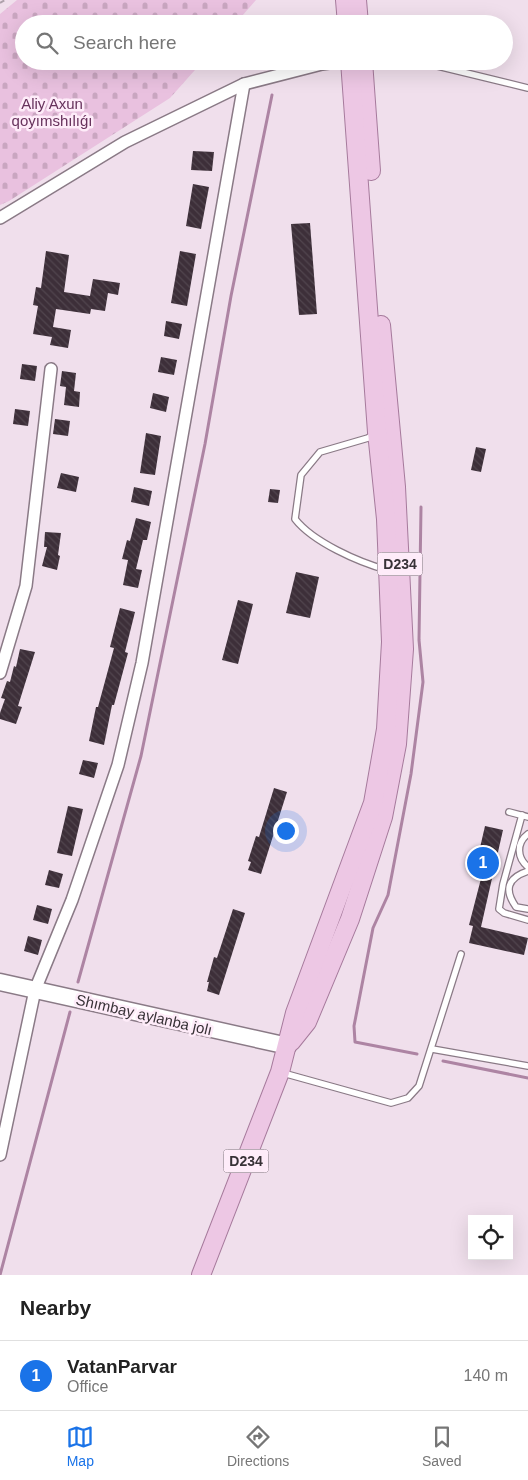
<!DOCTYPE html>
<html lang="en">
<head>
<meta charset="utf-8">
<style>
  :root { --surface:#fff; --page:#f6f6f6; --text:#222; --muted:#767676; --line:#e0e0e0; --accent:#1a73e8 }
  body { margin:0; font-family:Arial,sans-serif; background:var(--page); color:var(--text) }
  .controls { position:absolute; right:15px; bottom:15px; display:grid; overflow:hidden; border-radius:0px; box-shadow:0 5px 20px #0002 }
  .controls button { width:45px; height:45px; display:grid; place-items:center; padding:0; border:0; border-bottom:1px solid var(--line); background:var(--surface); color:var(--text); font:25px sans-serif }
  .you { position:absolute; left:285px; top:830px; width:18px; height:18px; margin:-12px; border:4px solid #fff; border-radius:50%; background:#1a73e8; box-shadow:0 0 0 8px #1a73e833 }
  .badge { display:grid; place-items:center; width:32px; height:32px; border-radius:50%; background:var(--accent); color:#fff; font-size:16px; font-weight:700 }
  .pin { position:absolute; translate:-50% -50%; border:2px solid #fff; box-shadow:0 1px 5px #0006 }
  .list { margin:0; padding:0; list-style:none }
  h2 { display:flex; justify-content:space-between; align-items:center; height:65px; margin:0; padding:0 20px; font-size:21px }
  h2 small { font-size:16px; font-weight:400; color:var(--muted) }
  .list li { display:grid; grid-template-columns:32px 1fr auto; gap:15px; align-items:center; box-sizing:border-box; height:70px; padding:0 20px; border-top:1px solid var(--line) }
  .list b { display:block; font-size:19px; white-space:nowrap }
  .list p { margin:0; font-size:16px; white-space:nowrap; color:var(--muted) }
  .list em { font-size:16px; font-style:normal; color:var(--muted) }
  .icon { flex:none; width:28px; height:28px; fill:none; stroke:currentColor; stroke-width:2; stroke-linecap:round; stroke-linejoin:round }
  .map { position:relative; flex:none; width:528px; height:1275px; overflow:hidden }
  .search { position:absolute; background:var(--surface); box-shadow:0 5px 20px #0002; left:15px; right:15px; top:15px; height:55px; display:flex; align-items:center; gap:12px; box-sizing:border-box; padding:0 18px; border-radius:28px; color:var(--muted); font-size:19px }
  .sheet { height:135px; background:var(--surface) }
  nav { display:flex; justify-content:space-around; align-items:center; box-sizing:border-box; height:70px; border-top:1px solid var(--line); background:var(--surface); font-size:14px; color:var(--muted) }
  nav a { display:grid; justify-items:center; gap:2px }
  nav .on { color:var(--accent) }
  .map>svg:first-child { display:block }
</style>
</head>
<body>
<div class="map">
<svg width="528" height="1275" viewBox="0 0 528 1275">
  <defs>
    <pattern id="cemetery-stones" width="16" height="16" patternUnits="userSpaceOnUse" patternTransform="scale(1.25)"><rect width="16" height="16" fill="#e9c1df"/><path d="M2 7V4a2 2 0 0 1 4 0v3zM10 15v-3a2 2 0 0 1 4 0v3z" fill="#c9a6c0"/></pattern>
    <pattern id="building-back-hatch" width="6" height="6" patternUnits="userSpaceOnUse" patternTransform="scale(1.25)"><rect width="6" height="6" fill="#3d2f39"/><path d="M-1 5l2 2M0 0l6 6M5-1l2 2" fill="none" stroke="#51454e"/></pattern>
  </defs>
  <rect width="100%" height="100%" fill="#f0dfec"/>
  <!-- cemetery -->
  <polygon fill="url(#cemetery-stones)" points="17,0 256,0 235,24 24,24 24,61 203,61 170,98 9,201 0,205 0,14"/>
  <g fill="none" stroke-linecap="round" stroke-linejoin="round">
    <!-- stream -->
    <g stroke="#ad84a3" stroke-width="3">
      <polyline points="78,982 141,756 205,444 231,296 272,95"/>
      <polyline points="417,1054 355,1042 354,1026 373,928 388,895 411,774 423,682 419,640 421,507"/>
      <polyline points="443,1061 528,1078"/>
      <polyline points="0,1275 70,1012"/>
    </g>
  </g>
  <!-- building -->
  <g fill="url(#building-back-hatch)">
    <polygon points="193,151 214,152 212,171 191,170"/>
    <polygon points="193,184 209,187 201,229 186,226"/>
    <polygon points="310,223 317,314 299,315 291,224"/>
    <polygon points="46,251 69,255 64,292 90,296 93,279 120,283 118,295 108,293 105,311 91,309 90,314 56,309 53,327 71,330 68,348 50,345 52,337 33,334 38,306 33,305 36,287 41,288"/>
    <polygon points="180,251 196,254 187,306 171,303"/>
    <polygon points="166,321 182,324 179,339 164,336"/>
    <polygon points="161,357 177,360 174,375 158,372"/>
    <polygon points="22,364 37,366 35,381 20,379"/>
    <polygon points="62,371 76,373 74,391 80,392 79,407 64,405 66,387 60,386"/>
    <polygon points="153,393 169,397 166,412 150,408"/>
    <polygon points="15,409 30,411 28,426 13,424"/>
    <polygon points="55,419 70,421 68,436 53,434"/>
    <polygon points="146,433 161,436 155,475 140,473"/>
    <polygon points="476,447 486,449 481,472 471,470"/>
    <polygon points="61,473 79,477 76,492 57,488"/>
    <polygon points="134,487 152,491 149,506 131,502"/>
    <polygon points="270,489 280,490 278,503 268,502"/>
    <polygon points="136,518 151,522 147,540 143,540 136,569 142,570 138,588 123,585 128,560 122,559 127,540 130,541"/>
    <polygon points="45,532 61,533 58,555 60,556 57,570 42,566 47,547 44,547"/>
    <polygon points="296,572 319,577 310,618 286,613"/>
    <polygon points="238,600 253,604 238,664 222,660"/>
    <polygon points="120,608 135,612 125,652 128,653 114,705 112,705 104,745 89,741 96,707 98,707 114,648 110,647"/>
    <polygon points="20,649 35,652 18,706 22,707 16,724 0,719 0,713 5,699 1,698 7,681 10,682 14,666 16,667"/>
    <polygon points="83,760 98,763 94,778 79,774"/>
    <polygon points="274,788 287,792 261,874 248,870 251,862 248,861 256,836 259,837"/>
    <polygon points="68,806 83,809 72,856 57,853"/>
    <polygon points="485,826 503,830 481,927 528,938 524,955 469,943 473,926 469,925 484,867 476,865"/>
    <polygon points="49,870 63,874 59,888 45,885"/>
    <polygon points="37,905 52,909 48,924 33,920"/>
    <polygon points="233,909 245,913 219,995 207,991 209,982 207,982 214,957 217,958"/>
    <polygon points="28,936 42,940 38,955 24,951"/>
  </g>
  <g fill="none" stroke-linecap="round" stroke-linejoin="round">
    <defs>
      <g id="service">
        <polyline points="417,61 528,88"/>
        <path d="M375,433L368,438L320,452L301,475L295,519C313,542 358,562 387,570"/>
        <polyline points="509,812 528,817"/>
        <polyline points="522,815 503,884 499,909 504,913 528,920"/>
        <path d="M528,834C516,843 517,858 528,867"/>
        <path d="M528,871C507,878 504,890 516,907L528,909"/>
        <polyline points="432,1049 528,1066"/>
        <polyline points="283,1073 391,1103 408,1098 419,1086 461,954"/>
      </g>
      <g id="minor">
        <polyline points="0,218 125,142 244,84 322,64 343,61"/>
        <polyline points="0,673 26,586 51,369"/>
        <polyline points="0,1155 35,990 72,900 118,765 142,663 244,84"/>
      </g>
      <polyline id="secondary" points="0,982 288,1046"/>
      <g id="primary">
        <polyline points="345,0 347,24"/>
        <polyline points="357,0 359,24"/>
        <polyline points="363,61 371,171"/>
        <polyline points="291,1042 307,1022 350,919 383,817 397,744 404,649 396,487 381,325"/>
        <polyline points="201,1275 280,1072 295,1013 373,803 386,729 391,642 386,519 377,432 350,61"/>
      </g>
    </defs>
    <!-- service casing -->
    <use href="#service" stroke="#8a7a86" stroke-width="8"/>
    <!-- minor casing -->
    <use href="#minor" stroke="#8a7a86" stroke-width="14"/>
    <!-- secondary casing -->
    <use href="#secondary" stroke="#8a7a86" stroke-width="19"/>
    <!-- primary casing -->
    <use href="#primary" stroke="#a67a9c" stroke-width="20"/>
    <!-- path -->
    <polyline stroke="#aea1ab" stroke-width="2" stroke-dasharray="5 2.5" stroke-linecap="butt" points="0,3 5,0"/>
    <!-- service -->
    <use href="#service" stroke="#fff" stroke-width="5.5"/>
    <!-- minor -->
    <use href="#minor" stroke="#fff" stroke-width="11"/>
    <!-- secondary -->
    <use href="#secondary" stroke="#fff" stroke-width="16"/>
    <!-- primary -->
    <use href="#primary" stroke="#edc7e4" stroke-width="18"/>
  </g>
  <g text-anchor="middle" stroke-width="5" stroke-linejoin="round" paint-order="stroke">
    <!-- shield labels -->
    <g fill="#feecf9" stroke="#736a71" stroke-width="1">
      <rect x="377.5" y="552.5" width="45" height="23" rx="4"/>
      <rect x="223.5" y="1149.5" width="45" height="23" rx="4"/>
    </g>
    <g font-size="14" font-weight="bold" fill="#383237">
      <text x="400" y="569">D234</text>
      <text x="246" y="1166">D234</text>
    </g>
    <!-- park labels -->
    <g font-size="15" fill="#67325c" stroke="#feecf9">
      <text x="52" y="109">Aliy Axun<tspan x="52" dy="17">qoyımshılıǵı</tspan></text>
    </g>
    <!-- street labels -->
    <g font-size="15" fill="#383237" stroke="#feecf9">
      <text transform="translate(144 1015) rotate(13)" y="5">Shımbay aylanba jolı</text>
    </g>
  </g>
</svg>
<div class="controls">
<button><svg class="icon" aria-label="locate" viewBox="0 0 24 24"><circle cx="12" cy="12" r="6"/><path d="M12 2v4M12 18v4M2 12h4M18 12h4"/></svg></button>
</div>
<div class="you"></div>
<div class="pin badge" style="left:483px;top:863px">1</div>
<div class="search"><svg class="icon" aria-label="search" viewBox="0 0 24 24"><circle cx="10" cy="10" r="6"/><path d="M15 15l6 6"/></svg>Search here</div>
</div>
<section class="sheet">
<h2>Nearby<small></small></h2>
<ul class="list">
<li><span class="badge">1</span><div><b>VatanParvar</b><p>Office</p></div><em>140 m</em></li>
</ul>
</section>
<nav>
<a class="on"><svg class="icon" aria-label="map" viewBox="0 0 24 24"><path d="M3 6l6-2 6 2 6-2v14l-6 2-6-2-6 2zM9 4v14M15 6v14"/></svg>Map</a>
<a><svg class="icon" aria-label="directions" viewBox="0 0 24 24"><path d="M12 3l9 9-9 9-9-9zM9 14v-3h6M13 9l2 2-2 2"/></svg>Directions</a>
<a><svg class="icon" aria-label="saved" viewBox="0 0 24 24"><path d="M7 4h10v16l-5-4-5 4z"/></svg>Saved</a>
</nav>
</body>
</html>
